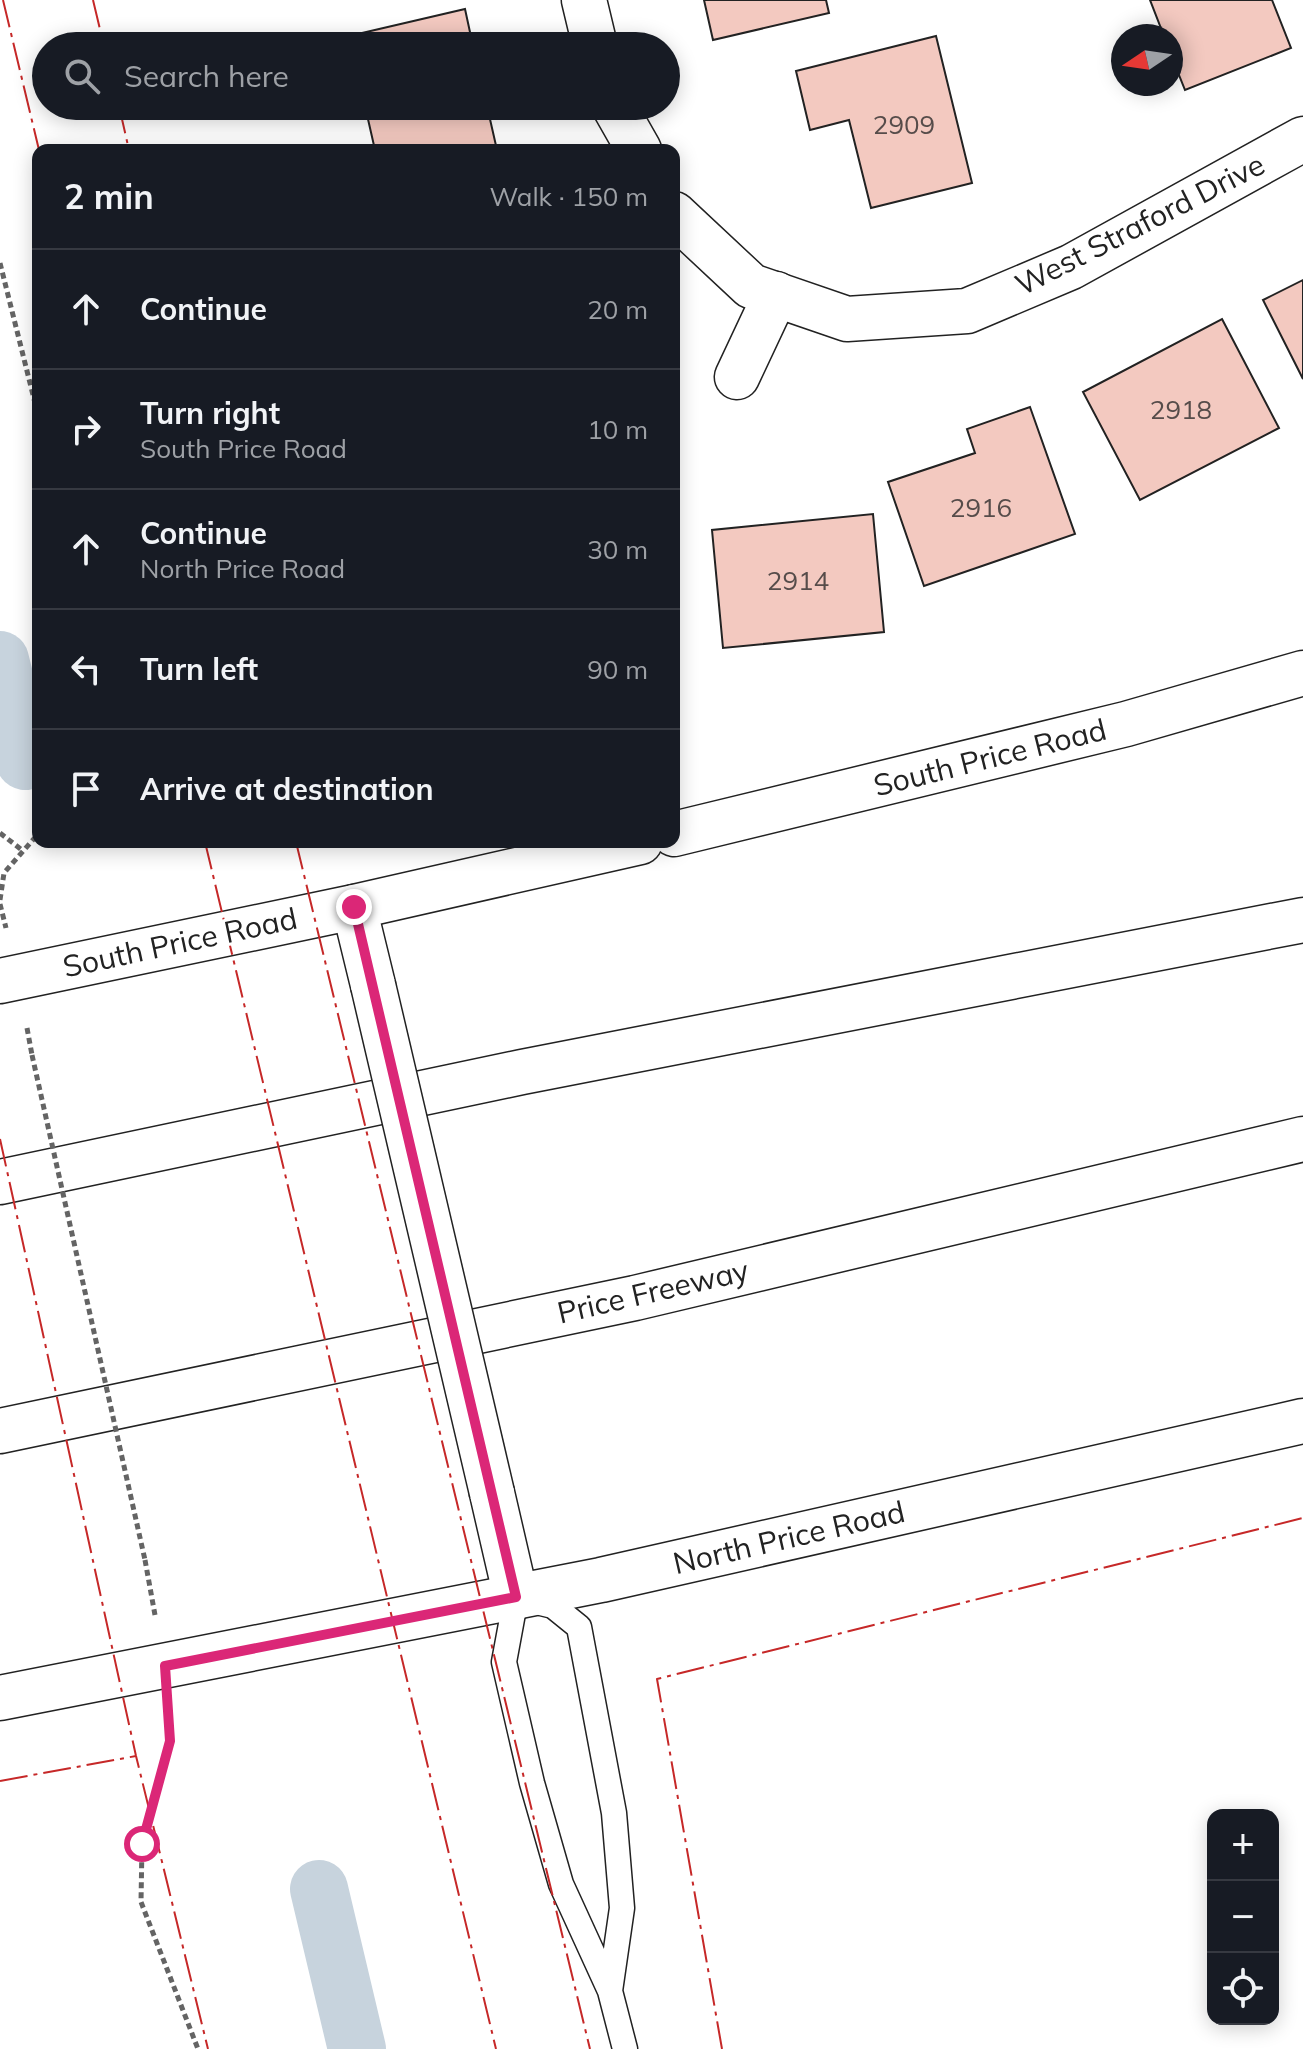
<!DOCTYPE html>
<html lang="en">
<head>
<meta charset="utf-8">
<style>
  :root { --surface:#171b24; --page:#242831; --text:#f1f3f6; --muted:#9ea1a6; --line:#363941 }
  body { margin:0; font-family:Mulish,sans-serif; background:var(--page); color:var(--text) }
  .controls { position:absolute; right:24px; bottom:24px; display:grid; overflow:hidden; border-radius:16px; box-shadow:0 4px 20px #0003 }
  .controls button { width:72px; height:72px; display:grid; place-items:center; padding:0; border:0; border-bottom:2px solid var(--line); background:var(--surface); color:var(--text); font:40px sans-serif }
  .compass { position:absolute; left:1111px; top:24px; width:72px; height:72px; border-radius:50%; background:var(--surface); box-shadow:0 4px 20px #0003; rotate:257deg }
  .stop { position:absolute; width:24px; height:24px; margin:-18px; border:6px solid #db2777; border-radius:50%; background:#fff }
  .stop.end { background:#db2777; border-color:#fff; box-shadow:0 2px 8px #0008 }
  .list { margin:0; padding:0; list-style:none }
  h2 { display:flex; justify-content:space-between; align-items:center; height:104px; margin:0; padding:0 32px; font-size:34px }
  h2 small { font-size:26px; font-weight:400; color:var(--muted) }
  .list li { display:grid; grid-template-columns:52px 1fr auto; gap:24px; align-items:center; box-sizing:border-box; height:120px; padding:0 32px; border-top:2px solid var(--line) }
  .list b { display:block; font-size:30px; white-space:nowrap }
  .list p { margin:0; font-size:26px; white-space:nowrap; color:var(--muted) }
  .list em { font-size:26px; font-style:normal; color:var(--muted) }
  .icon { flex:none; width:44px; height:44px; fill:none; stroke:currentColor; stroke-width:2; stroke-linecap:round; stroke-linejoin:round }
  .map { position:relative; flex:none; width:1303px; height:2049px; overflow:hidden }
  .search { position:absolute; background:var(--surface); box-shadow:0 4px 20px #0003; left:32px; top:32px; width:648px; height:88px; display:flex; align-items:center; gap:20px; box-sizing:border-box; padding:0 28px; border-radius:44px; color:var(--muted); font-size:30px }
  .panel { position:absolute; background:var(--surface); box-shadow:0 4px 20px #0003; left:32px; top:144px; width:648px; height:704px; border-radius:16px }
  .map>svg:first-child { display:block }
</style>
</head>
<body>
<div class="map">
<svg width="1303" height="2049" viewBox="0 0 1303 2049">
  <rect width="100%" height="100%" fill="#fff"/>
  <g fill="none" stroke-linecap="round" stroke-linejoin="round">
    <!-- canal -->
    <g stroke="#c7d3dd" stroke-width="58">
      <polyline points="0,660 25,761"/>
      <polyline points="319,1889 357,2049"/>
    </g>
  </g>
  <!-- building -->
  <g fill="#f3c9c0" stroke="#222" stroke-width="2">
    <polygon points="704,0 826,0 829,13 713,40"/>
    <polygon points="1150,0 1272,0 1291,48 1185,90 1171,55 1171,36 1164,36"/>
    <polygon points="465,9 473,46 351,46 349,36"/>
    <polygon points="936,36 972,183 871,208 849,120 810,130 796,71"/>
    <polygon points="365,106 487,106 497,150 375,150"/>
    <polygon points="1303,280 1303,379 1263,300"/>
    <polygon points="1222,319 1279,428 1140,500 1083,392"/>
    <polygon points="1030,407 1075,534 924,586 888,482 975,453 967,429"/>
    <polygon points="873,514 884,632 723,648 712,530"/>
  </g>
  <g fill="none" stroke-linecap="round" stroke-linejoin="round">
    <defs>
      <polyline id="service" points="610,1991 622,1908 614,1813 579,1627 553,1606 516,1597 504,1662 532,1783 561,1884 610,1991 625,2049"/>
      <g id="minor">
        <polyline points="584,0 595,46"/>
        <polyline points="614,106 639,150"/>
        <polyline points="674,214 751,286 847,319 967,311 1071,267 1303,139"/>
        <polyline points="737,377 776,294"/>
      </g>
      <g id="secondary">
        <polyline points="674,834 1126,724 1303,673"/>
        <polyline points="354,907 373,985"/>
        <polyline points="0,981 354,907 640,842"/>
        <polyline points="492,1493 516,1597"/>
        <polyline points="0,1698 601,1580 1303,1421"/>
      </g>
      <g id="motorway">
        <polyline points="0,1182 522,1072 1303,920"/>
        <polyline points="0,1431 635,1298 1303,1139"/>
      </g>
    </defs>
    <!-- service casing -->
    <use href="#service" stroke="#222" stroke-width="27"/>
    <!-- minor casing -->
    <use href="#minor" stroke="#222" stroke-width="47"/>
    <!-- secondary casing -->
    <use href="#secondary" stroke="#222" stroke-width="47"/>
    <!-- motorway casing -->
    <use href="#motorway" stroke="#222" stroke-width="47"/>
    <!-- path -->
    <g stroke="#646464" stroke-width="5" stroke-dasharray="6 4" stroke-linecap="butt">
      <polyline points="0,263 38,415"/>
      <polyline points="0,833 22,850"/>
      <polyline points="0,900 4,873 38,834"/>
      <polyline points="0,904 6,928"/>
      <polyline points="27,1028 32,1055"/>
      <polyline points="145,1560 155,1615"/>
      <polyline points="168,1716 170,1741 142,1844 141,1902 198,2049"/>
    </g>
    <!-- service -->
    <use href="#service" stroke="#fff" stroke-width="24"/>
    <!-- minor -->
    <use href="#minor" stroke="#fff" stroke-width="44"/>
    <!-- secondary -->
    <use href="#secondary" stroke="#fff" stroke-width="44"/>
    <!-- motorway -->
    <use href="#motorway" stroke="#fff" stroke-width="44"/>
    <defs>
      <polyline id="secondary-bridge" points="373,985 492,1493"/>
    </defs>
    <!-- secondary-bridge casing -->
    <use href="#secondary-bridge" stroke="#222" stroke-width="47" stroke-linecap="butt"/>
    <!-- path-bridge -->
    <polyline stroke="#646464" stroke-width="5" stroke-dasharray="6 4" stroke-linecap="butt" points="32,1055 145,1560"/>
    <!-- secondary-bridge -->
    <use href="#secondary-bridge" stroke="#fff" stroke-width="44"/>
    <!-- power -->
    <g stroke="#c62828" stroke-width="2" stroke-dasharray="28 6 4 6" stroke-linecap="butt">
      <polyline points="3,0 39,150"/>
      <polyline points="93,0 104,46"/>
      <polyline points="119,106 129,150"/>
      <polyline points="205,842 496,2049"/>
      <polyline points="296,842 590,2049"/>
      <polyline points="0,1139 136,1756 208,2049"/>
      <polyline points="0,1781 136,1756"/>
      <polyline points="722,2049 657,1679 1303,1518"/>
    </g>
  </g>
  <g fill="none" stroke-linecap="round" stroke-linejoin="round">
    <!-- route -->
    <polyline stroke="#db2777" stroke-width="10" points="142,1844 170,1741 165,1666 516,1597 354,907"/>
  </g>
  <g text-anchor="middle" stroke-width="6" stroke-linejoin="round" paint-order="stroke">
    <!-- number labels -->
    <g font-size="26" fill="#564c4a">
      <text x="904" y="134">2909</text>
      <text x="1181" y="419">2918</text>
      <text x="981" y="517">2916</text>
      <text x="798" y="590">2914</text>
    </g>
    <!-- street labels -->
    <g font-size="30" fill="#222" stroke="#fff">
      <text transform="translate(1140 225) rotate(-27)" y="10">West Straford Drive</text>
      <text transform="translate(990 758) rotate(-14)" y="10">South Price Road</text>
      <text transform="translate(180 943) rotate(-12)" y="10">South Price Road</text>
      <text transform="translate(653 1292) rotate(-13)" y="10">Price Freeway</text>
      <text transform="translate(789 1538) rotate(-13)" y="10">North Price Road</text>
    </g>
  </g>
</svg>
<div class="controls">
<button>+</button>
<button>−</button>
<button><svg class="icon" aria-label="locate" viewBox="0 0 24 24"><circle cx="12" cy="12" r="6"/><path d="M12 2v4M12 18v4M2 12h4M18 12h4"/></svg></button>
</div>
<svg class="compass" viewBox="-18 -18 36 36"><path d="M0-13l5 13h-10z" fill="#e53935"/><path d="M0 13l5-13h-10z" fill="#9ea1a6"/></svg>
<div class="stop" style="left:142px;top:1844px"></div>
<div class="stop end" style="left:354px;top:907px"></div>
<div class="search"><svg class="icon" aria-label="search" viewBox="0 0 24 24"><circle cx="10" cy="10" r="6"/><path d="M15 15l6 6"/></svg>Search here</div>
<section class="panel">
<h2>2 min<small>Walk · 150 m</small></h2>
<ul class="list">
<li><svg class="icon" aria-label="ahead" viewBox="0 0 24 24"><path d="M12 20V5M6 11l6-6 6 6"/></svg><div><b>Continue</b></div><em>20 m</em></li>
<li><svg class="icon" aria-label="right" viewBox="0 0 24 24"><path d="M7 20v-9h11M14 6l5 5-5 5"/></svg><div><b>Turn right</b><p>South Price Road</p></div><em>10 m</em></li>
<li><svg class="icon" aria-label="ahead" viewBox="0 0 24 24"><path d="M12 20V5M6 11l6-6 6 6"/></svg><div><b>Continue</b><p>North Price Road</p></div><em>30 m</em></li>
<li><svg class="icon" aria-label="left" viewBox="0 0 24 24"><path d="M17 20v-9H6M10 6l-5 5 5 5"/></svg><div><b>Turn left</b></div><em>90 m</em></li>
<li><svg class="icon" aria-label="arrive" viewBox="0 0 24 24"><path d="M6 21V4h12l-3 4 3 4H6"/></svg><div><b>Arrive at destination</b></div></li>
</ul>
</section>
</div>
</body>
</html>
